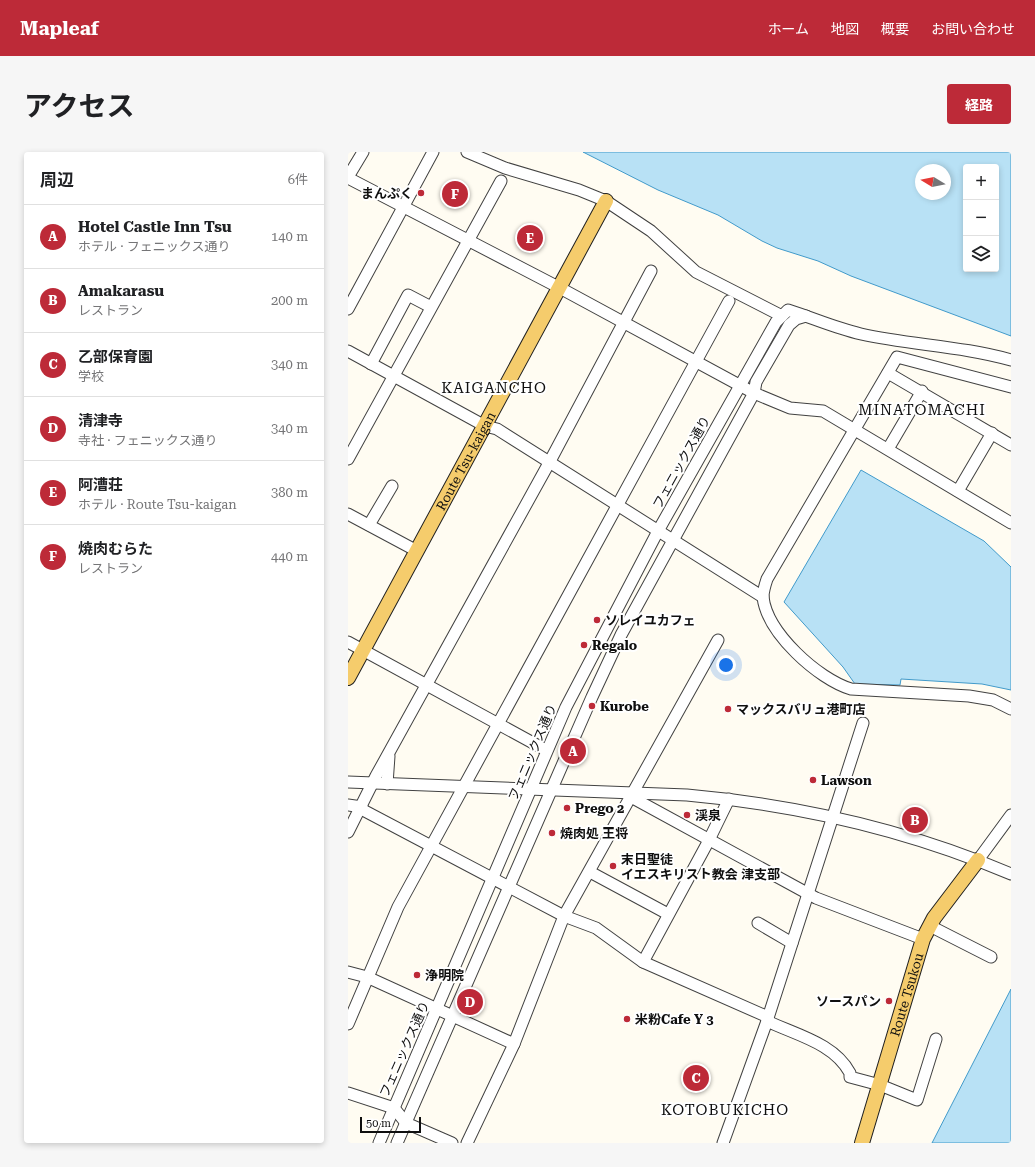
<!DOCTYPE html>
<html lang="ja">
<head>
<meta charset="utf-8">
<style>
  :root { --surface:#fff; --page:#f6f6f6; --text:#202124; --muted:#757577; --line:#e0e0e0; --accent:#bd2a38 }
  body { margin:0; font-family:"Roboto Serif","Noto Sans JP",serif; background:var(--page); color:var(--text) }
  .controls { position:absolute; right:12px; top:12px; display:grid; overflow:hidden; border-radius:4px; box-shadow:0 2px 6px #0003 }
  .controls button { width:36px; height:36px; display:grid; place-items:center; padding:0; border:0; border-bottom:1px solid var(--line); background:var(--surface); color:var(--text); font:20px sans-serif }
  .compass { position:absolute; left:567px; top:12px; width:36px; height:36px; border-radius:50%; background:var(--surface); box-shadow:0 2px 6px #0003; rotate:280deg }
  .scale { position:absolute; left:12px; bottom:10px; width:61px; box-sizing:border-box; padding-left:4px; border:2px solid #0f0f0f; border-top:0; font-size:11px; line-height:14px; white-space:nowrap; color:#0f0f0f; -webkit-text-stroke:3px #fff; paint-order:stroke }
  .you { position:absolute; left:378px; top:513px; width:14px; height:14px; margin:-10px; border:3px solid #fff; border-radius:50%; background:#1a73e8; box-shadow:0 0 0 6px #1a73e833 }
  .badge { display:grid; place-items:center; width:26px; height:26px; border-radius:50%; background:var(--accent); color:#fff; font-size:13px; font-weight:700 }
  .pin { position:absolute; translate:-50% -50%; border:2px solid #fff; box-shadow:0 1px 4px #0006 }
  .list { margin:0; padding:0; list-style:none }
  h2 { display:flex; justify-content:space-between; align-items:center; height:52px; margin:0; padding:0 16px; font-size:17px }
  h2 small { font-size:13px; font-weight:400; color:var(--muted) }
  .list li { display:grid; grid-template-columns:26px 1fr auto; gap:12px; align-items:center; box-sizing:border-box; height:64px; padding:0 16px; border-top:1px solid var(--line) }
  .list b { display:block; font-size:15px; white-space:nowrap }
  .list p { margin:0; font-size:13px; white-space:nowrap; color:var(--muted) }
  .list em { font-size:13px; font-style:normal; color:var(--muted) }
  .icon { flex:none; width:22px; height:22px; fill:none; stroke:currentColor; stroke-width:2; stroke-linecap:round; stroke-linejoin:round }
  .map { position:relative; flex:none; width:663px; height:991px; overflow:hidden; border-radius:4px }
  header { display:flex; align-items:center; gap:24px; box-sizing:border-box; height:56px; padding:0 20px; background:var(--accent); color:#fff }
  header strong { font-size:19px }
  nav { display:flex; gap:22px; margin-inline-start:auto; font-size:14px }
  .intro { display:flex; align-items:center; justify-content:space-between; box-sizing:border-box; height:96px; padding:0 24px }
  h1 { margin:0; font-size:28px }
  .button { padding:10px 18px; border-radius:4px; background:var(--accent); color:#fff; font-size:14px; font-weight:700 }
  main { display:flex; gap:24px; padding:0 24px }
  aside { flex:1; background:var(--surface); border-radius:4px; box-shadow:0 2px 6px #0003 }
  .map>svg:first-child { display:block }
</style>
</head>
<body>
<header>
<strong>Mapleaf</strong>
<nav><a>ホーム</a><a>地図</a><a>概要</a><a>お問い合わせ</a></nav>
</header>
<div class="intro"><h1>アクセス</h1><a class="button">経路</a></div>
<main>
<aside>
<h2>周辺<small>6件</small></h2>
<ul class="list">
<li><span class="badge">A</span><div><b>Hotel Castle Inn Tsu</b><p>ホテル · フェニックス通り</p></div><em>140 m</em></li>
<li><span class="badge">B</span><div><b>Amakarasu</b><p>レストラン</p></div><em>200 m</em></li>
<li><span class="badge">C</span><div><b>乙部保育園</b><p>学校</p></div><em>340 m</em></li>
<li><span class="badge">D</span><div><b>清津寺</b><p>寺社 · フェニックス通り</p></div><em>340 m</em></li>
<li><span class="badge">E</span><div><b>阿漕荘</b><p>ホテル · Route Tsu-kaigan</p></div><em>380 m</em></li>
<li><span class="badge">F</span><div><b>焼肉むらた</b><p>レストラン</p></div><em>440 m</em></li>
</ul>
</aside>
<div class="map">
<svg width="663" height="991" viewBox="0 0 663 991">
  <rect width="100%" height="100%" fill="#fffcf2"/>
  <!-- water -->
  <g fill="#b8e1f5" stroke="#419aca" fill-rule="evenodd">
    <path d="M235,0H663V184L503,124L470,109L429,96L414,89L370,63L310,38ZM618,15H648V117H618ZM573,18H597V42H573Z"/>
    <polygon points="513,318 636,389 663,415 663,538 634,532 553,527 552,533 507,532 495,515 436,450"/>
    <polygon points="663,837 663,991 584,991"/>
  </g>
  <g fill="none" stroke-linecap="round" stroke-linejoin="round">
    <defs>
      <g id="minor">
        <polyline points="119,0 157,16 231,38 258,49 303,79 348,120 434,164"/>
        <polyline points="0,25 15,0"/>
        <polyline points="0,26 212,136 406,241 442,256 475,259 663,371"/>
        <polyline points="0,157 85,0"/>
        <polyline points="0,199 137,274 149,277 415,445"/>
        <polyline points="23,212 60,143 83,155"/>
        <polyline points="540,221 663,293"/>
        <path d="M663,235L549,205L419,427C417,433 415,439 415,445C419,481 470,527 503,537L621,544L645,548L663,557"/>
        <polyline points="540,297 574,239"/>
        <polyline points="0,307 153,29"/>
        <polyline points="610,339 644,281"/>
        <polyline points="0,362 69,399"/>
        <polyline points="21,373 44,334"/>
        <polyline points="0,490 198,598"/>
        <path d="M0,630L339,643C450,653 560,678 663,722"/>
        <polyline points="39,632 41,604"/>
        <polyline points="283,645 468,746 575,787"/>
        <polyline points="0,653 14,655"/>
        <polyline points="13,657 216,764 248,776 295,810 420,865"/>
        <polyline points="0,680 28,624 201,311 303,119"/>
        <polyline points="630,708 663,663"/>
        <polyline points="242,720 320,762"/>
        <polyline points="410,771 444,791"/>
        <polyline points="582,774 643,805"/>
        <polyline points="295,810 360,690 381,647"/>
        <polyline points="0,820 19,825 166,892"/>
        <path d="M419,869C448,883 486,891 502,921V925L532,933L569,948L588,887"/>
        <polyline points="0,872 50,755 381,149"/>
        <polyline points="0,941 46,956 58,971 104,991"/>
        <path d="M31,991L218,555L310,379L428,170L440,158C465,166 487,176 513,182C562,193 614,194 663,208"/>
        <polyline points="49,991 244,545 273,483 406,241 408,230 441,173 448,167 458,164"/>
        <polyline points="119,991 166,892 216,764 370,488"/>
        <polyline points="375,991 419,869 515,571"/>
      </g>
      <g id="major">
        <path id="s1" d="M0,526L258,49"/>
        <path id="s2" d="M514,991L575,787L586,766L630,708"/>
      </g>
    </defs>
    <!-- minor casing -->
    <use href="#minor" stroke="#424242" stroke-width="13"/>
    <!-- major casing -->
    <use href="#major" stroke="#202020" stroke-width="16"/>
    <!-- minor -->
    <use href="#minor" stroke="#fff" stroke-width="11"/>
    <!-- major -->
    <use href="#major" stroke="#f5cc6c" stroke-width="14"/>
  </g>
  <!-- markers -->
  <g fill="#bd2a38" stroke="#fff" stroke-width="1.5">
    <circle cx="73" cy="41" r="4"/>
    <circle cx="249" cy="468" r="4"/>
    <circle cx="236" cy="493" r="4"/>
    <circle cx="244" cy="554" r="4"/>
    <circle cx="380" cy="557" r="4"/>
    <circle cx="465" cy="628" r="4"/>
    <circle cx="219" cy="656" r="4"/>
    <circle cx="339" cy="663" r="4"/>
    <circle cx="204" cy="681" r="4"/>
    <circle cx="265" cy="714" r="4"/>
    <circle cx="69" cy="823" r="4"/>
    <circle cx="541" cy="849" r="4"/>
    <circle cx="279" cy="867" r="4"/>
  </g>
  <g text-anchor="middle" stroke-width="4" stroke-linejoin="round" paint-order="stroke">
    <!-- poi labels -->
    <g font-size="13" font-weight="bold" fill="#0f0f0f" stroke="#fff" text-anchor="start">
      <text x="65" y="46" text-anchor="end">まんぷく</text>
      <text x="257" y="473">ソレイユカフェ</text>
      <text x="244" y="498">Regalo</text>
      <text x="252" y="559">Kurobe</text>
      <text x="388" y="562">マックスバリュ港町店</text>
      <text x="473" y="633">Lawson</text>
      <text x="227" y="661">Prego 2</text>
      <text x="347" y="668">渓泉</text>
      <text x="212" y="686">焼肉処 王将</text>
      <text x="273" y="712">末日聖徒<tspan x="273" dy="15">イエスキリスト教会 津支部</tspan></text>
      <text x="77" y="828">浄明院</text>
      <text x="533" y="854" text-anchor="end">ソースパン</text>
      <text x="287" y="872">米粉Cafe Y 3</text>
    </g>
    <!-- street labels -->
    <g font-size="13" fill="#0f0f0f" stroke="#fff">
      <text dy="5" stroke="none"><textPath href="#s1" startOffset="247">Route Tsu-kaigan</textPath></text>
      <text transform="translate(333 310) rotate(-61)" y="5">フェニックス通り</text>
      <text transform="translate(184 600) rotate(-67)" y="5">フェニックス通り</text>
      <text dy="5" stroke="none"><textPath href="#s2" startOffset="155">Route Tsukou</textPath></text>
      <text transform="translate(56 897) rotate(-66)" y="5">フェニックス通り</text>
    </g>
    <!-- quarter labels -->
    <g font-size="15" letter-spacing="1" fill="#0f0f0f" stroke="#fff">
      <text x="146" y="241">KAIGANCHO</text>
      <text x="574" y="263">MINATOMACHI</text>
      <text x="377" y="963">KOTOBUKICHO</text>
    </g>
  </g>
</svg>
<div class="controls">
<button>+</button>
<button>−</button>
<button><svg class="icon" aria-label="layers" viewBox="0 0 24 24"><path d="M12 4l9 5-9 5-9-5zM3 14l9 5 9-5"/></svg></button>
</div>
<svg class="compass" viewBox="-18 -18 36 36"><path d="M0-13l5 13h-10z" fill="#e53935"/><path d="M0 13l5-13h-10z" fill="#757577"/></svg>
<div class="scale">50 m</div>
<div class="you"></div>
<div class="pin badge" style="left:225px;top:599px">A</div>
<div class="pin badge" style="left:567px;top:668px">B</div>
<div class="pin badge" style="left:348px;top:926px">C</div>
<div class="pin badge" style="left:122px;top:850px">D</div>
<div class="pin badge" style="left:182px;top:86px">E</div>
<div class="pin badge" style="left:107px;top:42px">F</div>
</div>
</main>
</body>
</html>
